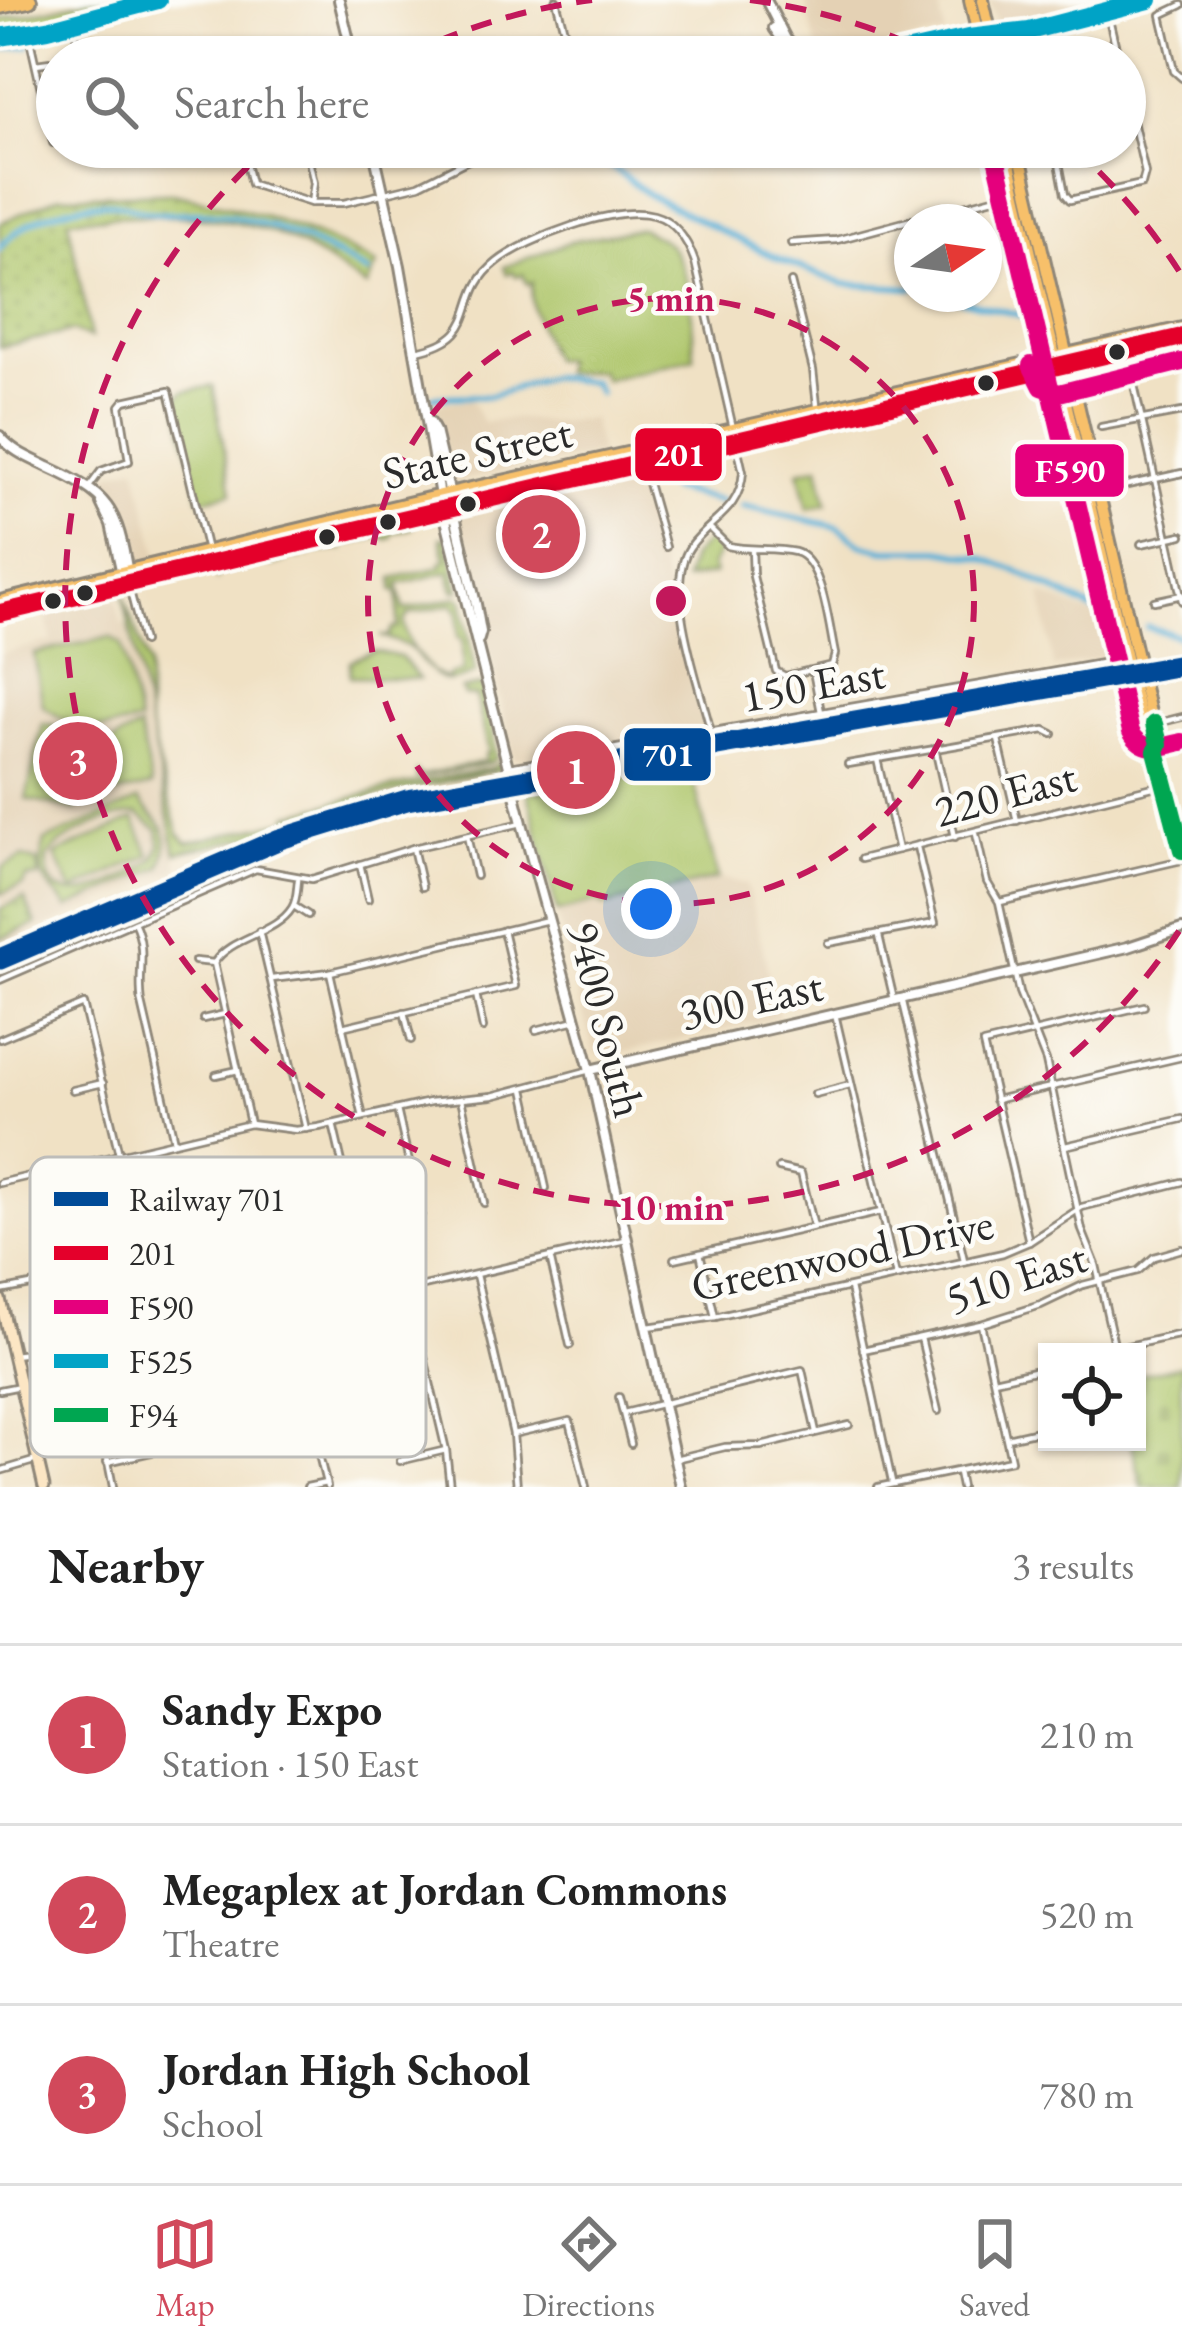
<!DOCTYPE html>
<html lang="en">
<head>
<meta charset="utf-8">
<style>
  :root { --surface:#fff; --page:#f6f6f6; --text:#222; --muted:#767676; --line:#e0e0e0; --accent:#d1495b }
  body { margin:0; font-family:"EB Garamond",serif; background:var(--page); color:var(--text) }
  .controls { position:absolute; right:36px; bottom:36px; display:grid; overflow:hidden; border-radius:0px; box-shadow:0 3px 9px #0004 }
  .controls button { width:108px; height:108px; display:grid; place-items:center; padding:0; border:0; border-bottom:3px solid var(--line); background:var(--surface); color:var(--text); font:60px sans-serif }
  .compass { position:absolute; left:894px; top:204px; width:108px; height:108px; border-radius:50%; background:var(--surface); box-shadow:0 3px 9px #0004; rotate:77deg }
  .you { position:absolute; left:651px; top:909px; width:42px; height:42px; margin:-30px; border:9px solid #fff; border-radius:50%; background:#1a73e8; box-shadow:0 0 0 18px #1a73e833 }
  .badge { display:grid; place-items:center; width:78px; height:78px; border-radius:50%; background:var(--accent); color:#fff; font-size:39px; font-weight:700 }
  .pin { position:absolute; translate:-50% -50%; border:6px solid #fff; box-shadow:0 3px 12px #0006 }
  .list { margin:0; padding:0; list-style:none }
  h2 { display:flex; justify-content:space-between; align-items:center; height:156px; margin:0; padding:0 48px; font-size:51px }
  h2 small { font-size:39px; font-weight:400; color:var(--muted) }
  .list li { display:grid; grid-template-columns:78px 1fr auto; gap:36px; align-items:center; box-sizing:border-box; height:180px; padding:0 48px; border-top:3px solid var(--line) }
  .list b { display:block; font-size:45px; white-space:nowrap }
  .list p { margin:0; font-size:39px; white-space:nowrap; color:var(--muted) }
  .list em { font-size:39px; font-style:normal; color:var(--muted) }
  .icon { flex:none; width:66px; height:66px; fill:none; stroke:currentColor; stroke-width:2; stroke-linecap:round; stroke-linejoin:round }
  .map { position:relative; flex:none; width:1182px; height:1487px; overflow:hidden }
  .search { position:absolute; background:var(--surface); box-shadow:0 3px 9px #0004; left:36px; right:36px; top:36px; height:132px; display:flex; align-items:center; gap:30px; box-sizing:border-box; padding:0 42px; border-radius:66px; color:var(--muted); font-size:45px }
  .sheet { height:696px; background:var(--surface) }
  nav { display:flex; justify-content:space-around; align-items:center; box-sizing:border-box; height:168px; border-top:3px solid var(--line); background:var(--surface); font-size:33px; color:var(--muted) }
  nav a { display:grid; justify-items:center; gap:6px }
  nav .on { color:var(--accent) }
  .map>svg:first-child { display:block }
</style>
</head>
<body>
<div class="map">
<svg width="1182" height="1487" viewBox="0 0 1182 1487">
  <defs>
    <pattern id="cemetery-stones" width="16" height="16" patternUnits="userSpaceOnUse" patternTransform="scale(3)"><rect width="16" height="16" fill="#afc66c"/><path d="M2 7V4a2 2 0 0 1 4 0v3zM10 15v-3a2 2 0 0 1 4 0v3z" fill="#97aa5e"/></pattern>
    <pattern id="park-dots" width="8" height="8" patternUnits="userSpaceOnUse" patternTransform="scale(3)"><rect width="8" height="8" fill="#afc66c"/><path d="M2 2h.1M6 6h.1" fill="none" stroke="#97aa5e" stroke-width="1.8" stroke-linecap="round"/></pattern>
  </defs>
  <rect width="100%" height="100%" fill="#fdfcf7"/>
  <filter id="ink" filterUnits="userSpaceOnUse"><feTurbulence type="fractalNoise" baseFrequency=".00833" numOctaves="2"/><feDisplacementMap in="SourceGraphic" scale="24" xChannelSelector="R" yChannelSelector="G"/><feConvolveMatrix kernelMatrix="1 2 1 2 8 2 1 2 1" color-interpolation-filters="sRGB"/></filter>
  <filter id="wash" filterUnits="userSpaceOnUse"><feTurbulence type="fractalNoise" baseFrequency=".004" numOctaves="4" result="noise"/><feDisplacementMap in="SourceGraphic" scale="48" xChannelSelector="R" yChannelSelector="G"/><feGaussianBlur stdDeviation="2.7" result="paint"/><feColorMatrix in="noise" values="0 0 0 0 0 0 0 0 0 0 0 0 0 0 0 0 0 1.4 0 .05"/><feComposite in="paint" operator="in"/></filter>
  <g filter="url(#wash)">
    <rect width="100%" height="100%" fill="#f0e1c4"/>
    <!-- built -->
    <g fill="#e4d1b4">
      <polygon points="805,0 956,0 958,4 939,9 945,34 848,57 819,57"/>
      <polygon points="990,0 1113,0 1001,26 995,21"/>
      <polygon points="911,147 983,147 915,164"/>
      <polygon points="471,399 483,422 519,418 547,422 592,419 600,454 451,482 435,405"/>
      <polygon points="136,466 159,559 136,565 128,561 116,514 98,485 113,472"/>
      <polygon points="636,473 706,732 514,760 458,513"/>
      <polygon points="1041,594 1102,619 1110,619 1116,644 1114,654 1054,668"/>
      <polygon points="116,597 122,625 126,624 179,869 0,946 0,654 52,641 46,613"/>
      <polygon points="690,767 718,878 747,884 779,1017 602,1057 594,1052 578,998 528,793"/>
    </g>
    <!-- grass -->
    <g fill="#afc66c" stroke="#6d784c" stroke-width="3" fill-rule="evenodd">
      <polygon points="91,0 139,0 39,26 0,31 0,20"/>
      <path d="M641,228C648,233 664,238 671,247C692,273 693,326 694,358L604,380L600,371L562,373L564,361L551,359C544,336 528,309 532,282L527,284L523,274L516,276L513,271L507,274L504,267L572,241Z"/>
      <polygon points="213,386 232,493 200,500 177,400 182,392"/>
      <polygon points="819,466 827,504 808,509 799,471"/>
      <polygon points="414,523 412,528 392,533 392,538 386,539 384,535 343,545 343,549 311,552 308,557 311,544"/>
      <path d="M447,537L459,590L454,591L449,572L398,584L404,610L457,597L462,600L475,673C436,691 440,676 416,653C406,643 391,640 380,636L388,637L393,628H398V592L393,591V578L441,567V562L446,560L441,538ZM453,604L458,613V638L462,639L463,671L450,675L449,679C425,674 404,641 404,621L409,614Z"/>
      <polygon points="709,539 721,549 712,565 714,574 685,580 692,557"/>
      <polygon points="295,549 301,559 296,556 271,566 270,562 220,573 217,578 216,571 220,566"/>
      <polygon points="123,595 148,665 148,718 158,762 179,834 188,843 289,820 289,815 385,789 492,768 501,761 503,769 371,798 267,833 176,853"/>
      <path d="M110,637L121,644L139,723C92,732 83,734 43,706L34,654Z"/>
      <polygon points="374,651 401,657 419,679 350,677 350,661"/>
      <polygon points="482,685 491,715 496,758 489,763 417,778 417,772 421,776 486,761 485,754 489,753 476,696 464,695 462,689"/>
      <polygon points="43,724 93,736 76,810 26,799"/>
      <path d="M139,729L152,786L95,799C92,761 103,742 139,729Z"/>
      <polygon points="690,767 718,878 605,906 597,902 557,912 528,793"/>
      <path d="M139,800C160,827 174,825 161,867L68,908C48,881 33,882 45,841ZM138,814L158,830L160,845L154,859C129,879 42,924 47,858C61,836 112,814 138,814Z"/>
      <polygon points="134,819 150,855 72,891 55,855"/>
      <polygon points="23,857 38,862 39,877 26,878 23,885 0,894 3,867"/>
    </g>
    <!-- cemetery -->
    <polygon fill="url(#cemetery-stones)" stroke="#6d784c" stroke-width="3" points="1182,1365 1182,1487 1142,1487 1132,1442 1137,1442 1137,1375"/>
    <!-- park -->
    <g fill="url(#park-dots)" stroke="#6d784c" stroke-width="3">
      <path d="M172,193C252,210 305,226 377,264L367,287C339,270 310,247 279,235C215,210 135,215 68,219L91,338L73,331L0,347V223L60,196Z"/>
      <polygon points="24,898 36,924 0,939 0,909"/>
    </g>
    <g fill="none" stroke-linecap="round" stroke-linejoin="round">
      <!-- canal -->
      <g stroke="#5bb1d7" stroke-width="6">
        <polyline points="83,41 145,40 235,57"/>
        <polyline points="0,49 29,45"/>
        <polyline points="585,147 649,195 776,258 843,284 912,288"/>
        <path d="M0,248C22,219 73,202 109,203C124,204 140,212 155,213C171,215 186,212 202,213C262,216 317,243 368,273"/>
        <polyline points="938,294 1035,319"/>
        <polyline points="433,397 490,396 550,377 592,382 599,393"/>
        <polyline points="657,469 670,489 723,502"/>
        <polyline points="742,506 838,527 861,544 885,550 940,550 983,558 1015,570 1101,614"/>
        <polyline points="1147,627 1182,637"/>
      </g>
    </g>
  </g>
  <g filter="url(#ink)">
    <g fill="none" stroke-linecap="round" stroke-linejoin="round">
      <defs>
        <g id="minor">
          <polyline points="556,0 571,57"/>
          <polyline points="1182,5 1161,15 1174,71 1182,78"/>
          <polyline points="1107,10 1118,57"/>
          <polyline points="72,22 82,57"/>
          <polyline points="28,31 53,143 57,142"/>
          <polyline points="1072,57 1116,47"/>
          <polyline points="36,64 57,61"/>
          <polyline points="242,147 251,184 311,203 344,203 419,185 494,147"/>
          <polyline points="306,147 314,183 311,203"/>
          <polyline points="1056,147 1065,194 1070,200 1142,184 1145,173 1125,86"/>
          <polyline points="1056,149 1072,147"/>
          <polyline points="791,243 837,240 1016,192"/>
          <polyline points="791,282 813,370 817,405"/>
          <path d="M416,351C487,337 452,297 497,262C527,238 615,205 654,215C676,221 688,242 695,262L743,472C740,512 710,519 690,547C662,588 700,686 711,732"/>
          <polyline points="1127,353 1182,601"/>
          <polyline points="1101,427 1182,412"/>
          <polyline points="646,476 666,547"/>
          <polyline points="89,487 101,471 129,461 120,406 124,401 169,391 207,551"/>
          <polyline points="1100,491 1182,473"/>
          <path d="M710,528L728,546C750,551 773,547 795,552C823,559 829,628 835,654L832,665L785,676L776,671L753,576L752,549"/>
          <polyline points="1141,544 1182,535"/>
          <polyline points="128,583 143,642"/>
          <polyline points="1154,601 1182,595"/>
          <polyline points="813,671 821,712"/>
          <polyline points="1154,724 1182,717"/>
          <polyline points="998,739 1017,821"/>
          <polyline points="935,748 955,837"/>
          <polyline points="877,759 898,850"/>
          <polyline points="848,764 1045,730 1053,734"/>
          <polyline points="509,767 1124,659"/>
          <polyline points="976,834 987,882 999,902 1019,993 1046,1061 1082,1230 1096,1265 1115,1349 1182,1334"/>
          <polyline points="467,836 476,876"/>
          <polyline points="413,848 422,887"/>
          <polyline points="861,859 1165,784"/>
          <polyline points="360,864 368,899"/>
          <polyline points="1000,902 1182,860"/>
          <polyline points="294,906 308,915"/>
          <path d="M134,922C148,950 137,974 142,1003L174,1141"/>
          <polyline points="259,931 306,1129"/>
          <polyline points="879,936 894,1000"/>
          <polyline points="828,943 935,923 917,847"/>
          <polyline points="195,961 214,963"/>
          <polyline points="214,963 250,1124"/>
          <path d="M214,963C231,936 275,935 292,908C297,901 297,888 298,880"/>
          <polyline points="330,972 363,1117"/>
          <polyline points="272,979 330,972 548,920"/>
          <polyline points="0,980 256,869 312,879 413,848 522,823"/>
          <polyline points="476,995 483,1028"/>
          <polyline points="902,998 964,1260"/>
          <polyline points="404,1012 411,1040"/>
          <polyline points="835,1014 896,1276"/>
          <polyline points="203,1019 225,1014"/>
          <polyline points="342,1027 516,986 503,930"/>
          <polyline points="536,1030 576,1020"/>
          <polyline points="0,1039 83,1004 119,1154"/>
          <polyline points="216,1075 238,1070"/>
          <polyline points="524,1089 546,1188"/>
          <polyline points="73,1090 103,1083"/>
          <polyline points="815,1094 850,1085"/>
          <polyline points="461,1099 484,1203"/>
          <polyline points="995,1100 1182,1057"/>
          <polyline points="397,1110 421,1214"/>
          <polyline points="333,1124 374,1299"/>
          <polyline points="1065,1146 1182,1119"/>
          <polyline points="779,1168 801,1173 814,1227"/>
          <polyline points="0,1183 250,1124 296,1130 319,1127 430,1102 492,1096 590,1070"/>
          <polyline points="315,1189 346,1182"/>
          <polyline points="177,1200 187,1241 207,1250"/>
          <polyline points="1029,1242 983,1044 1144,1006"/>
          <polyline points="329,1248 360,1240"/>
          <polyline points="700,1253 715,1317"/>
          <polyline points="550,1257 570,1345"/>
          <polyline points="674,1259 881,1212"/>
          <polyline points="476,1275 513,1434 517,1487"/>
          <polyline points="56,1278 45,1229 252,1184 327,1487"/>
          <polyline points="850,1288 892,1482"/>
          <polyline points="408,1290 446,1450 450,1487"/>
          <polyline points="0,1291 98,1272 240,1328 625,1240"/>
          <polyline points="345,1306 358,1364"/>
          <polyline points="648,1327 715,1317 1003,1253 1029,1242 1082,1207 1182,1182"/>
          <polyline points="921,1338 938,1411"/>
          <polyline points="863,1350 981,1324 1041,1305 1083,1285 1138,1271 1154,1257 1182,1249"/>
          <polyline points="13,1355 47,1351"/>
          <polyline points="994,1380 1047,1368"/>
          <polyline points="109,1383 127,1388"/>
          <polyline points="0,1390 20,1386"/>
          <polyline points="619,1397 631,1444"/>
          <polyline points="624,1413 802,1370 816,1432"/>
          <polyline points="513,1434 570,1421 586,1487"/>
          <polyline points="1007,1438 1047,1429"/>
          <polyline points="675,1459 725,1447 761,1446 849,1425"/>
          <polyline points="400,1461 446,1450"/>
          <polyline points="107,1462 311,1416"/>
          <polyline points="0,1471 37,1460"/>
          <polyline points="958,1472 961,1487"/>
          <polyline points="113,1487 100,1421 118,1349 116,1314 136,1267"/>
          <polyline points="307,1487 326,1483"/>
          <polyline points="878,1487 1011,1460 981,1324"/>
        </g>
        <g id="tertiary">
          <polyline points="339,0 353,57"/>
          <polyline points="766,0 786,39 804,57"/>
          <polyline points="774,28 794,57"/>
          <polyline points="0,37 48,29 158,0"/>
          <polyline points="883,57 968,38 977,39"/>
          <polyline points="922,57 1149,0"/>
          <polyline points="373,147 400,266 440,496 522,823 590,1070 681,1487"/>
          <polyline points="430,422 435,431 476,604 481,632 479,639"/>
          <path d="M0,436C13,452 30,458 48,467C109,495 117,507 128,574"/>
          <polyline points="101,503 111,524 122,574"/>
          <polyline points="590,1070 1128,947 1182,929"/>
        </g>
        <polyline id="secondary" points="0,1299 44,1487"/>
        <g id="primary">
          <polyline points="970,0 983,57"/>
          <polyline points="983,0 996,57"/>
          <polyline points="1006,147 1131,679 1149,748 1156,751"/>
          <polyline points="1018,147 1182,850"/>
          <polyline points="0,601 449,493 1182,328"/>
          <polyline points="0,613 1182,337"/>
        </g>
        <polyline id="motorway" points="0,6 29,0"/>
      </defs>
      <!-- minor casing -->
      <use href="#minor" stroke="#8e8678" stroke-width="10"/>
      <!-- tertiary casing -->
      <use href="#tertiary" stroke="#8e8678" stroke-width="14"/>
      <!-- secondary casing -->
      <use href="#secondary" stroke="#8e8678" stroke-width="15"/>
      <!-- primary casing -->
      <use href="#primary" stroke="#8e8678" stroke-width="16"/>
      <!-- motorway casing -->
      <use href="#motorway" stroke="#8e8678" stroke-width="20"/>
      <!-- minor -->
      <use href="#minor" stroke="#fff" stroke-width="4.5"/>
      <!-- tertiary -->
      <use href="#tertiary" stroke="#fff" stroke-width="8"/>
      <!-- secondary -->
      <use href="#secondary" stroke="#fce6c4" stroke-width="9"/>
      <!-- primary -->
      <use href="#primary" stroke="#f7c06b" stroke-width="10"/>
      <!-- motorway -->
      <use href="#motorway" stroke="#f7c06b" stroke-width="14"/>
      <defs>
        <polyline id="bus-1" points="0,613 1182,337"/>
        <g id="bus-2">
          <path d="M995,153L1131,732C1144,754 1161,747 1182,742"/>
          <polyline points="1031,365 1042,387 1059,393 1182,362"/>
        </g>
        <g id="bus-3">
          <polyline points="0,37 48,29 158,0"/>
          <polyline points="883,57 968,38 1029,31 1149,0"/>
        </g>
        <polyline id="bus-4" points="1154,724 1159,744 1156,751 1182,850"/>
      </defs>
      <!-- bus-1 casing -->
      <use href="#bus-1" stroke="#fdfcf7" stroke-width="27"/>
      <!-- bus-2 casing -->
      <use href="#bus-2" stroke="#fdfcf7" stroke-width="27"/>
      <!-- bus-3 casing -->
      <use href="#bus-3" stroke="#fdfcf7" stroke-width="27"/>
      <!-- bus-4 casing -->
      <use href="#bus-4" stroke="#fdfcf7" stroke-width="27"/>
      <!-- bus-1 -->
      <use href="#bus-1" stroke="#e4002b" stroke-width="18"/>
      <!-- bus-2 -->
      <use href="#bus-2" stroke="#e5007d" stroke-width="18"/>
      <!-- bus-3 -->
      <use href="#bus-3" stroke="#02a3c6" stroke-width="18"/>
      <!-- bus-4 -->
      <use href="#bus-4" stroke="#00a651" stroke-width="18"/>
      <defs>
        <polyline id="rail-1" points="0,959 280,839 407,800 1182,665"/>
      </defs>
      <!-- rail-1 casing -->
      <use href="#rail-1" stroke="#fdfcf7" stroke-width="30"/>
      <!-- rail-1 -->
      <use href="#rail-1" stroke="#004a97" stroke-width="21"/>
    </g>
  </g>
  <!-- distance rings -->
  <g fill="none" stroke="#c2185b" stroke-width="6" stroke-dasharray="21 15">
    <circle cx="671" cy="601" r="303"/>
    <path d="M1179 931A606 606 0 1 1 269 147M405 56A606 606 0 0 1 592 0M750 0A606 606 0 0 1 937 56M1073 147A606 606 0 0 1 1179 271"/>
  </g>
  <!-- markers -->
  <g fill="#2b2b2b" stroke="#fdfcf7" stroke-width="4.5">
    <circle cx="1117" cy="352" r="10"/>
    <circle cx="986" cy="383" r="10"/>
    <circle cx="468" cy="504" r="10"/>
    <circle cx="388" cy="522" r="10"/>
    <circle cx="327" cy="537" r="10"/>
    <circle cx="85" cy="593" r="10"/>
    <circle cx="53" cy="601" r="10"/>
  </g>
  <g text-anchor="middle" stroke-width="9" stroke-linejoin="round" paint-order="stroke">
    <!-- street labels -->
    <g font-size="45" fill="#2b2b2b" stroke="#fdfcf7">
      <text transform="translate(477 452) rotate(-13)" y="16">State Street</text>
      <text transform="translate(813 684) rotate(-10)" y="16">150 East</text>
      <text transform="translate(1005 793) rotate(-15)" y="16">220 East</text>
      <text transform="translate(751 999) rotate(-12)" y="16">300 East</text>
      <text transform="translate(607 1019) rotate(76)" y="16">9400 South</text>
      <text transform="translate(842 1254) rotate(-12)" y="16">Greenwood Drive</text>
      <text transform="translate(1016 1277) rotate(-18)" y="16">510 East</text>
    </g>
  </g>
  <!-- legend -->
  <rect x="30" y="1157" width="396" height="300" rx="18" fill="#fdfcf7" stroke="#bebdba" stroke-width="3"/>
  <rect x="54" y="1192" width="54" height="14" fill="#004a97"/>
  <rect x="54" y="1246" width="54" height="14" fill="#e4002b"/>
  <rect x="54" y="1300" width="54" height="14" fill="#e5007d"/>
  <rect x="54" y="1354" width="54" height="14" fill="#02a3c6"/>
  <rect x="54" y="1408" width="54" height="14" fill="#00a651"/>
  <g font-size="33" fill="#2b2b2b">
    <text x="129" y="1211">Railway 701</text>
    <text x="129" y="1265">201</text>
    <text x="129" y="1319">F590</text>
    <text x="129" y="1373">F525</text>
    <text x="129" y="1427">F94</text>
  </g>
  <circle cx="671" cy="601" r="18" fill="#c2185b" stroke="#fdfcf7" stroke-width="6"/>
  <g font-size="36" text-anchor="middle" font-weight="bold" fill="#c2185b" stroke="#fdfcf7" stroke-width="9" stroke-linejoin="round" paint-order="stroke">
    <text x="671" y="311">5 min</text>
    <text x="671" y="1220">10 min</text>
  </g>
  <g stroke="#fdfcf7" stroke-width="4.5">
    <rect x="633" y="426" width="91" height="57" rx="12" fill="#e4002b"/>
    <rect x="1013" y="442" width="113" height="57" rx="12" fill="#e5007d"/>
    <rect x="622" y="726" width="91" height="57" rx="12" fill="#004a97"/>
  </g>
  <g font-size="33" text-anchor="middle" font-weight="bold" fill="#fff">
    <text x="679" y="466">201</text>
    <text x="1070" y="482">F590</text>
    <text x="668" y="766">701</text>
  </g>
</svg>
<div class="controls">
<button><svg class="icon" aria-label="locate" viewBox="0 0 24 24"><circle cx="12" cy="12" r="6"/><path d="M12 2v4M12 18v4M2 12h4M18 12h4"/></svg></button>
</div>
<svg class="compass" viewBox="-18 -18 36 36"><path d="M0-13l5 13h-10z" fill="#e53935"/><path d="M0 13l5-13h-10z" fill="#767676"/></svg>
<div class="you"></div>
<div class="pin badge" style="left:576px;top:770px">1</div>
<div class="pin badge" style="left:541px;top:534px">2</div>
<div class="pin badge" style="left:78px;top:761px">3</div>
<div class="search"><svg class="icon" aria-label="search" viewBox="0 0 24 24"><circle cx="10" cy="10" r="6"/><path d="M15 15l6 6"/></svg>Search here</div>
</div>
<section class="sheet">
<h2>Nearby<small>3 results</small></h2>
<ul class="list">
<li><span class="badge">1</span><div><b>Sandy Expo</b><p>Station · 150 East</p></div><em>210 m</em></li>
<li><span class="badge">2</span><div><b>Megaplex at Jordan Commons</b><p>Theatre</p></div><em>520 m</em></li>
<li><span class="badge">3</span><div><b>Jordan High School</b><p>School</p></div><em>780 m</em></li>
</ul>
</section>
<nav>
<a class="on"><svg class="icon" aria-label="map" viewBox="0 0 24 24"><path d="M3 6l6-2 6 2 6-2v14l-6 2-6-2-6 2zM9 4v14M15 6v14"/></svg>Map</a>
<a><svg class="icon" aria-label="directions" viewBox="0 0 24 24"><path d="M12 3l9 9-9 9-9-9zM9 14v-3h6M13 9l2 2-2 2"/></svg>Directions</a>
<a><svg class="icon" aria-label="saved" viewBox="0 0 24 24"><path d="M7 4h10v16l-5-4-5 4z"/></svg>Saved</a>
</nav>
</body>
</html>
